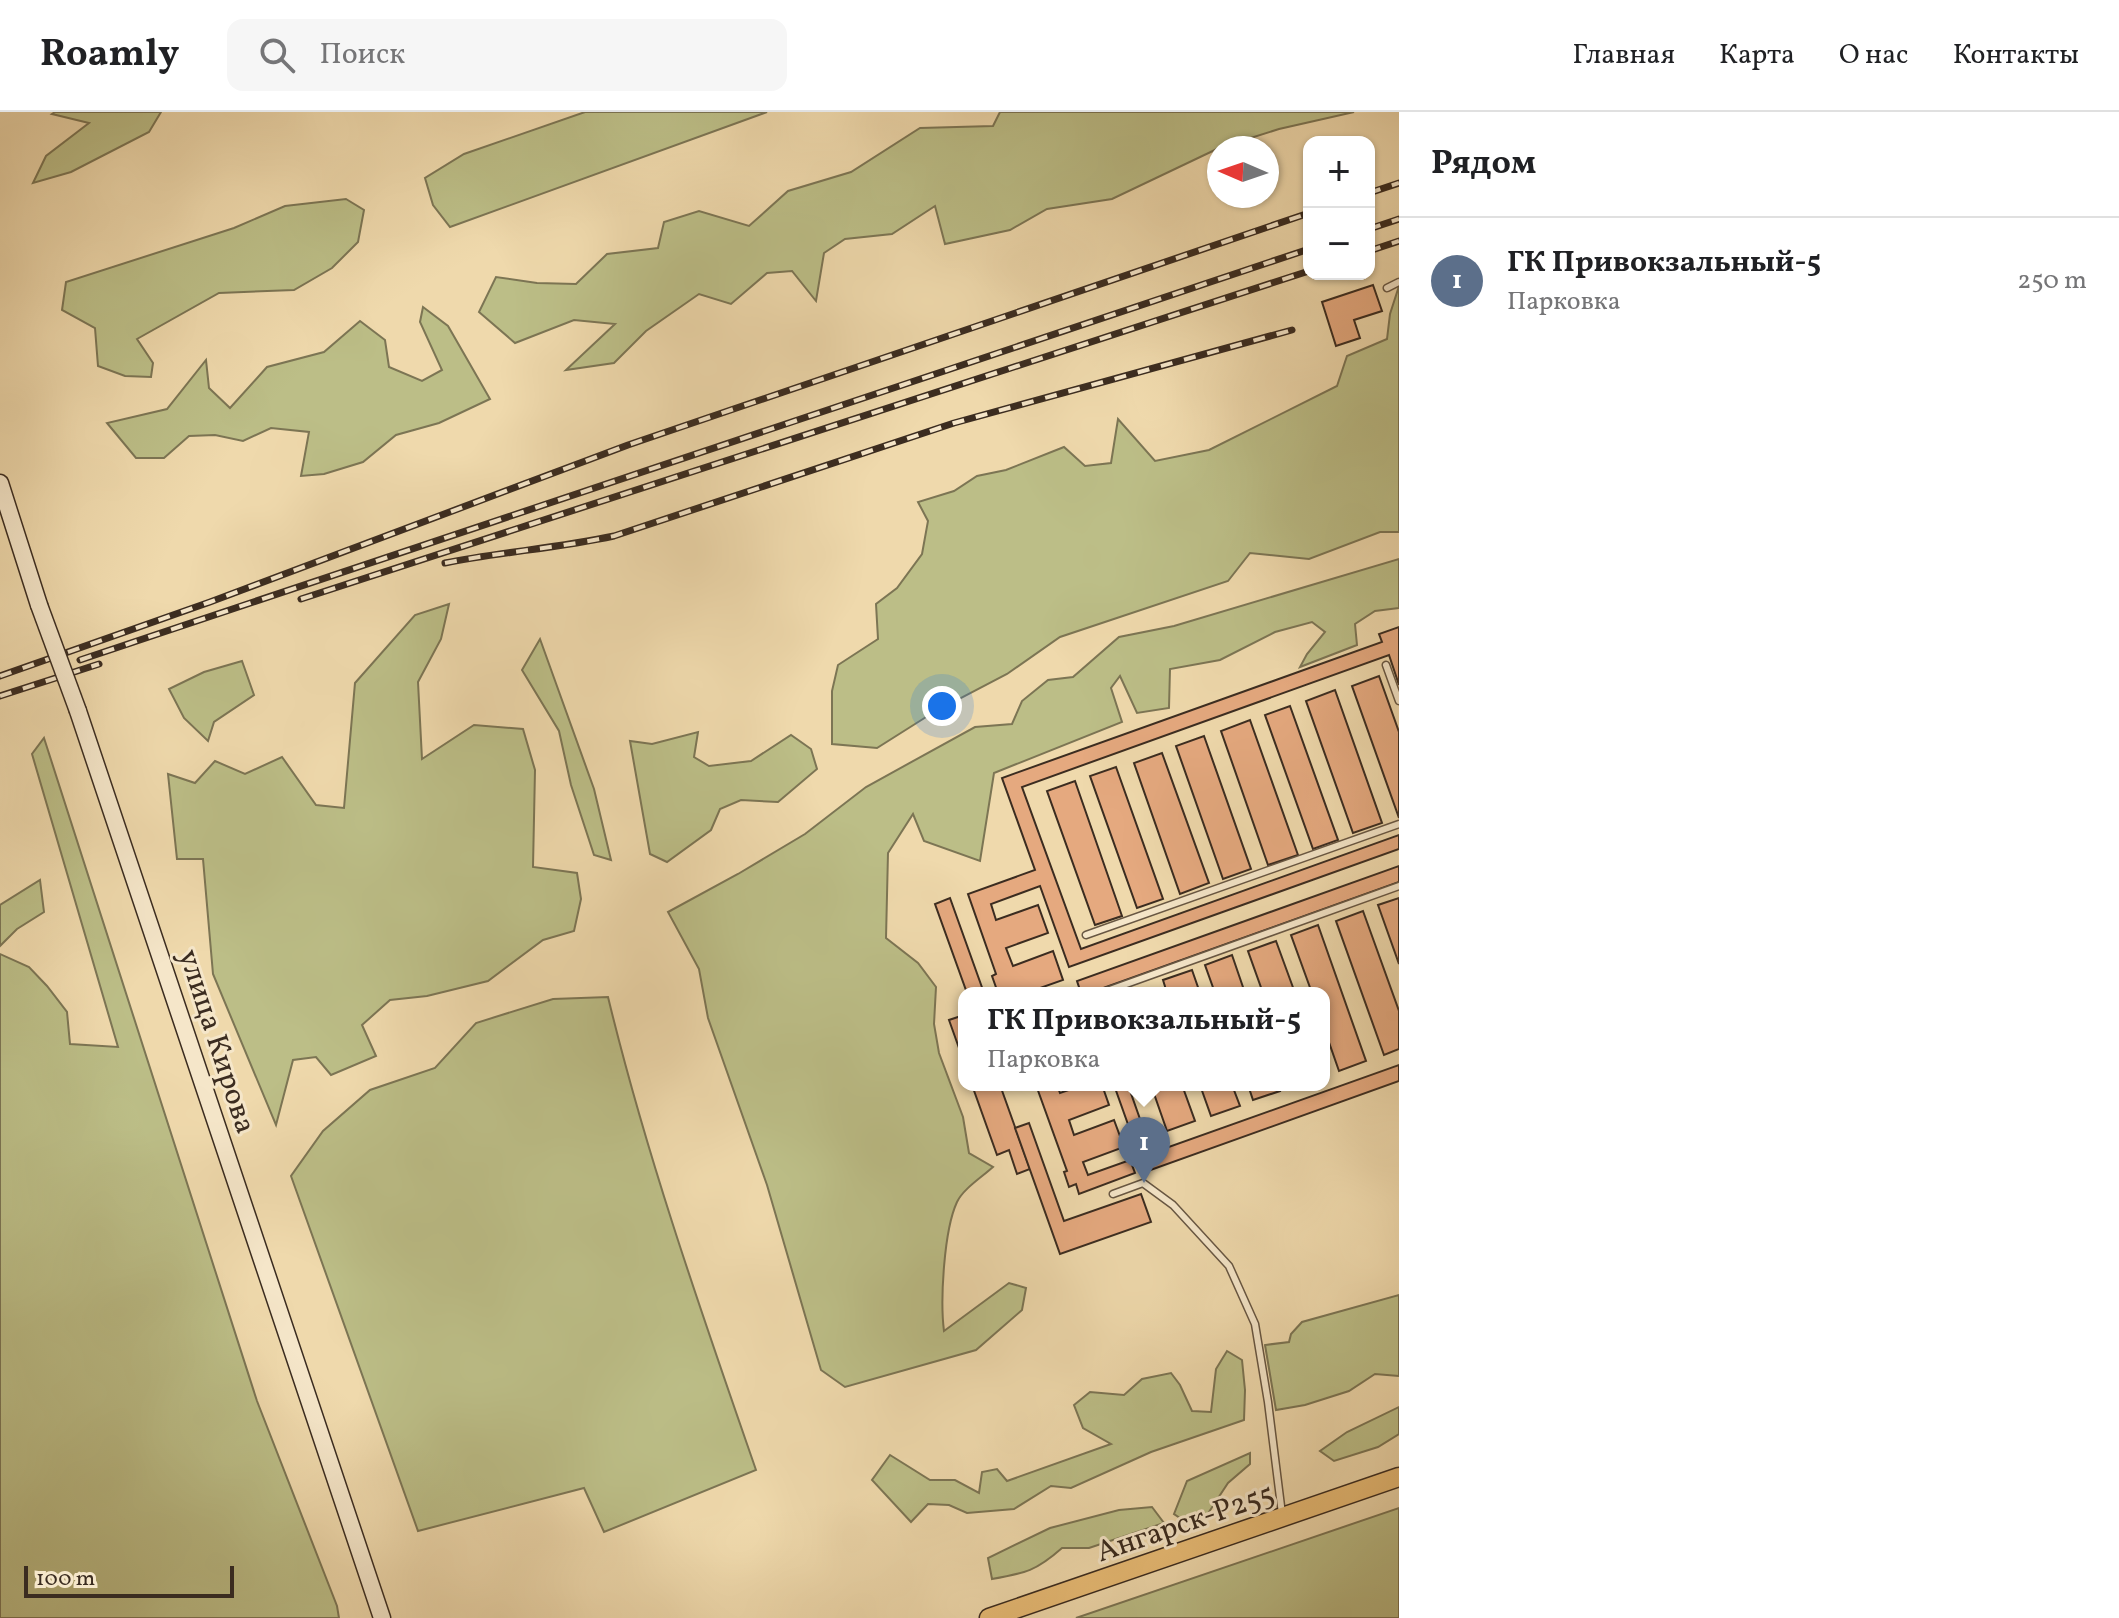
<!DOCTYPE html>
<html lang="ru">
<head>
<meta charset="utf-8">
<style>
  :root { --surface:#fff; --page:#f6f6f6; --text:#202124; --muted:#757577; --line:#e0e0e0; --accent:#1a73e8 }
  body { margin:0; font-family:Vollkorn,serif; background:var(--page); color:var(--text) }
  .controls { position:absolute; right:24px; top:24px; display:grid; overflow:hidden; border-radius:16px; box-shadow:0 2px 6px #0004 }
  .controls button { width:72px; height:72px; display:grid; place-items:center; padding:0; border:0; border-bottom:2px solid var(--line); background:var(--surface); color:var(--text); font:40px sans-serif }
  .compass { position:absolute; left:1207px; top:24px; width:72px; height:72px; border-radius:50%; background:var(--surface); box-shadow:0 2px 6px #0004; rotate:272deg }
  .scale { position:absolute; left:24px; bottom:20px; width:210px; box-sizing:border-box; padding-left:8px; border:4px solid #3b2c20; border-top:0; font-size:22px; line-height:28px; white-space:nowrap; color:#3b2c20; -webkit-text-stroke:6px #f5e6c9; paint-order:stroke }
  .you { position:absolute; left:942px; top:594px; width:28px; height:28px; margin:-20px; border:6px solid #fff; border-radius:50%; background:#1a73e8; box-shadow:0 0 0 12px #1a73e833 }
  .badge { display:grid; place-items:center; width:52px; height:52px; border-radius:50%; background:var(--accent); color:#fff; font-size:26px; font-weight:700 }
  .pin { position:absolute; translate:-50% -66px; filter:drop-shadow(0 2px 4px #0008) }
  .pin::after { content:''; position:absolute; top:42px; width:28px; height:24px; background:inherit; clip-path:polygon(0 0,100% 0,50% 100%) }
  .popup { position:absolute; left:958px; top:875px; width:372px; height:104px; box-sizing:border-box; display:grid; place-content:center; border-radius:16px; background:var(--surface); filter:drop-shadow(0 2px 6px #0005); font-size:26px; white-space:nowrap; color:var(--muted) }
  .popup b { font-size:30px; color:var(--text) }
  .popup::after { content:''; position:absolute; left:50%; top:100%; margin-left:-16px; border:16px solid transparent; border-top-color:var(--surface) }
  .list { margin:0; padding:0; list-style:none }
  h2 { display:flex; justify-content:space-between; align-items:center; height:104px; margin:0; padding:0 32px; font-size:34px }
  h2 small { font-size:26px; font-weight:400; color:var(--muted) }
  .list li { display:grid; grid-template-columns:52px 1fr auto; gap:24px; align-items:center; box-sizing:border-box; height:128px; padding:0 32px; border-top:2px solid var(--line) }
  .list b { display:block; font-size:30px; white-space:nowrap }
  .list p { margin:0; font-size:26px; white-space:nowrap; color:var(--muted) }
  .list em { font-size:26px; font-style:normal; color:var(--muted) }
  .icon { flex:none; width:44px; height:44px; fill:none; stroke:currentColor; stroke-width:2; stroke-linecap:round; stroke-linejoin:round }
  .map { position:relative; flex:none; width:1399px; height:1506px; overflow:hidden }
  header { display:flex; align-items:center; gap:48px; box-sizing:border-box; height:112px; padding:0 40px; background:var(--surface); border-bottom:2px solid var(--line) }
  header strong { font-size:38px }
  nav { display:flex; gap:44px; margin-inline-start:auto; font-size:28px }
  .search { width:560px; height:72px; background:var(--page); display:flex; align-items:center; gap:20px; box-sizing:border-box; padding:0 28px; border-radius:16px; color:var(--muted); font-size:30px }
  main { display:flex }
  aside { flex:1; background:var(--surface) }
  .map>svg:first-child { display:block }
</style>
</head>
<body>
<header>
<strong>Roamly</strong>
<div class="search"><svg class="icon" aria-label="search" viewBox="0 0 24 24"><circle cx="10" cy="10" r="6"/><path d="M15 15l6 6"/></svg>Поиск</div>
<nav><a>Главная</a><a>Карта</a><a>О нас</a><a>Контакты</a></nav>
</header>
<main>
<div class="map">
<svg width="1399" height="1506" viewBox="0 0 1399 1506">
  <rect width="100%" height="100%" fill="#efd9ac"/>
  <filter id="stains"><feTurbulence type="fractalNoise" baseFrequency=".0025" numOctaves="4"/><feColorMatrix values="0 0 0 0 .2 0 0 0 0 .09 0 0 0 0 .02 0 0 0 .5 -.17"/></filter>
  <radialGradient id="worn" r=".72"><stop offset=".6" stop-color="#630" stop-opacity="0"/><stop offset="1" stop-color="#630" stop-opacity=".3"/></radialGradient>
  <!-- green -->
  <g fill="#bcbe87" stroke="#7c7554" stroke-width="2">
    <polygon points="55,0 161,0 149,20 71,60 33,71 46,44 89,11 52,2"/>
    <polygon points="585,0 767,0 450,115 433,93 425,66 464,42"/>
    <polygon points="1000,0 1354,0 1279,17 1219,36 1112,87 1047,97 1010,118 945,132 935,94 892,122 845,127 824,141 816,189 792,159 767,161 731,192 699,182 646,219 614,251 566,258 615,212 574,208 515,231 479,200 496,165 537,171 576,172 607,142 658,136 664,110 699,99 749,114 788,79 851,60 920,16 993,14"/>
    <polygon points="346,87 364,98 358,130 332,156 294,178 219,181 137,227 153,251 151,265 125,264 98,254 95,216 62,198 66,170 234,116 285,94"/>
    <polygon points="1399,174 1399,420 1380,420 1309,447 1250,441 1228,469 1060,525 1007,562 934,600 877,636 832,632 832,579 838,553 878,527 876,492 897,476 922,442 928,409 918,390 954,379 977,364 1006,358 1064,335 1085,354 1111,351 1118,307 1155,349 1209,338 1337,274 1347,244 1387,227 1390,202"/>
    <polygon points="423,195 448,214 490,287 439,311 396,323 363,350 324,362 301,364 309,320 271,316 243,329 215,323 189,324 164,346 136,346 107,311 167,297 206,248 209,276 230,296 267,255 324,240 360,209 385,228 389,255 422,269 442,258 420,210"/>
    <path d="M1399,447V496L1375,499L1355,512L1357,533L1300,555L1307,542L1325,520L1312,510L1275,520L1220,548L1170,557L1169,596L1137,601L1120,564L1111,576L1122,610L994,661L980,749L924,729L913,702L888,741L886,826L918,851L936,875L934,912L939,941L963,1005L969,1041L993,1055C982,1065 963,1077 957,1090C944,1118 940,1188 944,1219L1009,1171L1026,1176L1022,1198L976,1238L845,1275L821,1258L767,1073L708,906L699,857L668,800L738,762L805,722L866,675L975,615L1012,612L1022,589L1048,568L1073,565L1119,525L1174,514Z"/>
    <polygon points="449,492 441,527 418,570 422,647 474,613 523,617 535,658 533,755 577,761 581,787 574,819 543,828 488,869 427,884 390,888 362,913 376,944 331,963 316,945 293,948 276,1013 213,862 203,747 177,747 168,662 195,671 215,649 245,662 282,645 316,693 344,696 355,571 415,503"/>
    <polygon points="540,527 594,677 611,748 594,743 571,673 559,619 522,558"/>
    <polygon points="242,549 254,583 214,610 208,629 184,606 169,577 204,560"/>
    <polygon points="698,620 694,645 709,654 751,649 791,623 811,637 817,657 778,690 741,688 720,697 711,718 667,750 650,742 630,629 652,632"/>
    <polygon points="44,626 257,1289 337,1494 339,1506 0,1506 0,842 29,855 47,874 67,900 70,932 118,935 32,642"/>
    <polygon points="40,768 44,800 17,817 0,834 0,793"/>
    <path d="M608,885C647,1046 702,1202 756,1358L604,1420L584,1376L418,1419L291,1064L323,1019L370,978L435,956L476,911L553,887Z"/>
    <polygon points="1399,1183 1399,1264 1375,1262 1349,1279 1305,1293 1276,1298 1265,1233 1289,1230 1291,1222 1302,1210"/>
    <polygon points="1227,1239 1242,1248 1245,1278 1244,1308 1151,1340 1071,1376 1051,1374 1014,1397 967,1401 949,1393 928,1392 911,1410 872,1368 890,1343 930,1368 955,1368 979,1381 982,1360 997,1357 1007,1369 1111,1332 1083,1316 1074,1293 1090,1280 1124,1283 1142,1267 1171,1261 1180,1273 1192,1299 1211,1300 1216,1257"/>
    <polygon points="1399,1295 1399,1322 1378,1335 1334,1349 1320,1339 1347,1320"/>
    <polygon points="1250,1341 1250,1352 1228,1371 1207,1403 1186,1410 1174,1402 1187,1369"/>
    <path d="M1152,1395L1164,1411L1089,1436H1062C1036,1459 1026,1461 992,1467L988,1446L1050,1416L1119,1398Z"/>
    <polygon points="1399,1396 1399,1506 1076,1506"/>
  </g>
  <!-- building -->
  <g fill="#e5a97f" stroke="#3b2c20" stroke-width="2">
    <polygon points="1373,173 1382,199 1354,208 1360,226 1336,234 1322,190"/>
    <polygon points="1399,515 1399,573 1389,543 1022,675 1081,837 1399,723 1399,737 1069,855 1040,774 991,792 996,808 1038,793 1048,821 1006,836 1013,854 1053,839 1063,868 1026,881 998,881 992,864 996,862 968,782 1035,758 1002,666 1382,530 1379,522"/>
    <polygon points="1379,564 1399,620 1399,706 1352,574"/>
    <polygon points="1335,578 1382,711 1353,721 1306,589"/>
    <polygon points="1290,594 1338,728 1313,737 1265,603"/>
    <polygon points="1250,608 1298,743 1268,753 1221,619"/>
    <polygon points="1204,624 1251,757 1223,767 1176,634"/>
    <polygon points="1162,641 1209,771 1180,782 1134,651"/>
    <polygon points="1116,655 1163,787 1137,796 1090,664"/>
    <polygon points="1075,669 1122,804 1095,813 1047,679"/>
    <polygon points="1399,754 1399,770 1095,879 1095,881 1081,881 1077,869"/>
    <polygon points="950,786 984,881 967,881 935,792"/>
    <polygon points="1399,786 1399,852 1378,793"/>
    <polygon points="1363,799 1399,899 1399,937 1384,943 1336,809"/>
    <polygon points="1318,813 1366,949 1339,959 1324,916 1324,881 1312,881 1291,823"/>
    <polygon points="1276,829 1295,881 1263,881 1248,839"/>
    <polygon points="1232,843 1245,881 1215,881 1205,853"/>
    <polygon points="1192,858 1200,881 1167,881 1163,868"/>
    <polygon points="964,903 964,950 949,908"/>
    <polygon points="1399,953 1399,969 1145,1060 1114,973 1128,973 1152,1041"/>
    <polygon points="972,973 1000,973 1030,1057 1017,1062 1009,1038 997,1043"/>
    <polygon points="1036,973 1057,973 1060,981 1083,973 1102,973 1109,993 1069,1008 1074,1023 1114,1008 1124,1035 1083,1050 1088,1063 1130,1048 1135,1061 1079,1082 1076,1072 1069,1075 1064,1060 1067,1059"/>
    <polygon points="1151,973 1182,973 1195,1009 1167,1019"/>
    <polygon points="1200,973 1232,973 1240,994 1211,1004"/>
    <polygon points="1248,973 1278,973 1280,979 1253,988"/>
    <polygon points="1029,1011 1064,1109 1141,1082 1151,1110 1060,1142 1015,1016"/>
  </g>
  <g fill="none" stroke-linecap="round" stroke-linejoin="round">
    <defs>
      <g id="lane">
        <polyline points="1387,176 1399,170"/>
        <polyline points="1386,553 1399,589"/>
        <polyline points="1086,823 1399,712"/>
        <polyline points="1104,880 1399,774"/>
        <polyline points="1113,1082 1143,1071 1173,1093 1229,1154 1255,1212 1268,1290 1282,1402"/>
      </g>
      <g id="secondary">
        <polyline points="0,371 39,493"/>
        <polyline points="78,599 382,1506"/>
      </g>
      <polyline id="primary" points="989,1506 1399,1365"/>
    </defs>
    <!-- lane casing -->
    <use href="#lane" stroke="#685743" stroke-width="9"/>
    <!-- secondary casing -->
    <use href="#secondary" stroke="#3b2c20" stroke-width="19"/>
    <!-- primary casing -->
    <use href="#primary" stroke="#3b2c20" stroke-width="21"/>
    <!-- lane -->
    <use href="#lane" stroke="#f5e6c9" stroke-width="6"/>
    <!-- secondary -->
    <use href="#secondary" stroke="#f5e6c9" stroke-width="16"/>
    <!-- primary -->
    <use href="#primary" stroke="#e8bc76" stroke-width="18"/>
    <defs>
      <g id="rail">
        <polyline points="1369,81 1399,71"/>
        <polyline points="1369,117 1399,107"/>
        <polyline points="1369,139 1399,129"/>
        <path d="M445,451C501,440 558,436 614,424L954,311L1292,218"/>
        <polyline points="301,487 1309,159"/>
        <polyline points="80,548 1309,137"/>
        <polyline points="0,564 210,490 628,333 1309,101"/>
        <polyline points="0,584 99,552"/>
      </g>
    </defs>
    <!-- rail casing -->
    <use href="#rail" stroke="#3b2c20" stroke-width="7"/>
    <!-- rail -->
    <use href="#rail" stroke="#f5e6c9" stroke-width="4" stroke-dasharray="12" stroke-linecap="butt"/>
    <defs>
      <polyline id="secondary-bridge" points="39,493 78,599"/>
    </defs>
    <!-- secondary-bridge casing -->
    <use href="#secondary-bridge" stroke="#3b2c20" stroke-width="19" stroke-linecap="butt"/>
    <!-- secondary-bridge -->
    <use href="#secondary-bridge" stroke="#f5e6c9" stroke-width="16"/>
  </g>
  <g text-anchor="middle" stroke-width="6" stroke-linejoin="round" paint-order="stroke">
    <!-- street labels -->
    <g font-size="30" fill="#3b2c20" stroke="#f5e6c9">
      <text transform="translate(218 929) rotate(72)" y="10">улица Кирова</text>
      <text transform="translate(1185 1410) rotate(-19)" y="10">Ангарск-Р255</text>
    </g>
  </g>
  <rect width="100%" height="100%" filter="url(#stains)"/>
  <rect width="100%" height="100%" fill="url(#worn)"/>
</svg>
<div class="controls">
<button>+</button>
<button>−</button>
</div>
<svg class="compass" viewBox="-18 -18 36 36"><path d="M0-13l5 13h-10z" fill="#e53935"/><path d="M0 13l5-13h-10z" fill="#757577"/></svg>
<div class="scale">100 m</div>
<div class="you"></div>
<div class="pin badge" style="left:1144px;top:1071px;background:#5c6f8a">1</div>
<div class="popup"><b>ГК Привокзальный-5</b>Парковка</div>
</div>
<aside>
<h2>Рядом<small></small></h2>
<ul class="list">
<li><span class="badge" style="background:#5c6f8a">1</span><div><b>ГК Привокзальный-5</b><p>Парковка</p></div><em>250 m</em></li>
</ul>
</aside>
</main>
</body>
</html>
